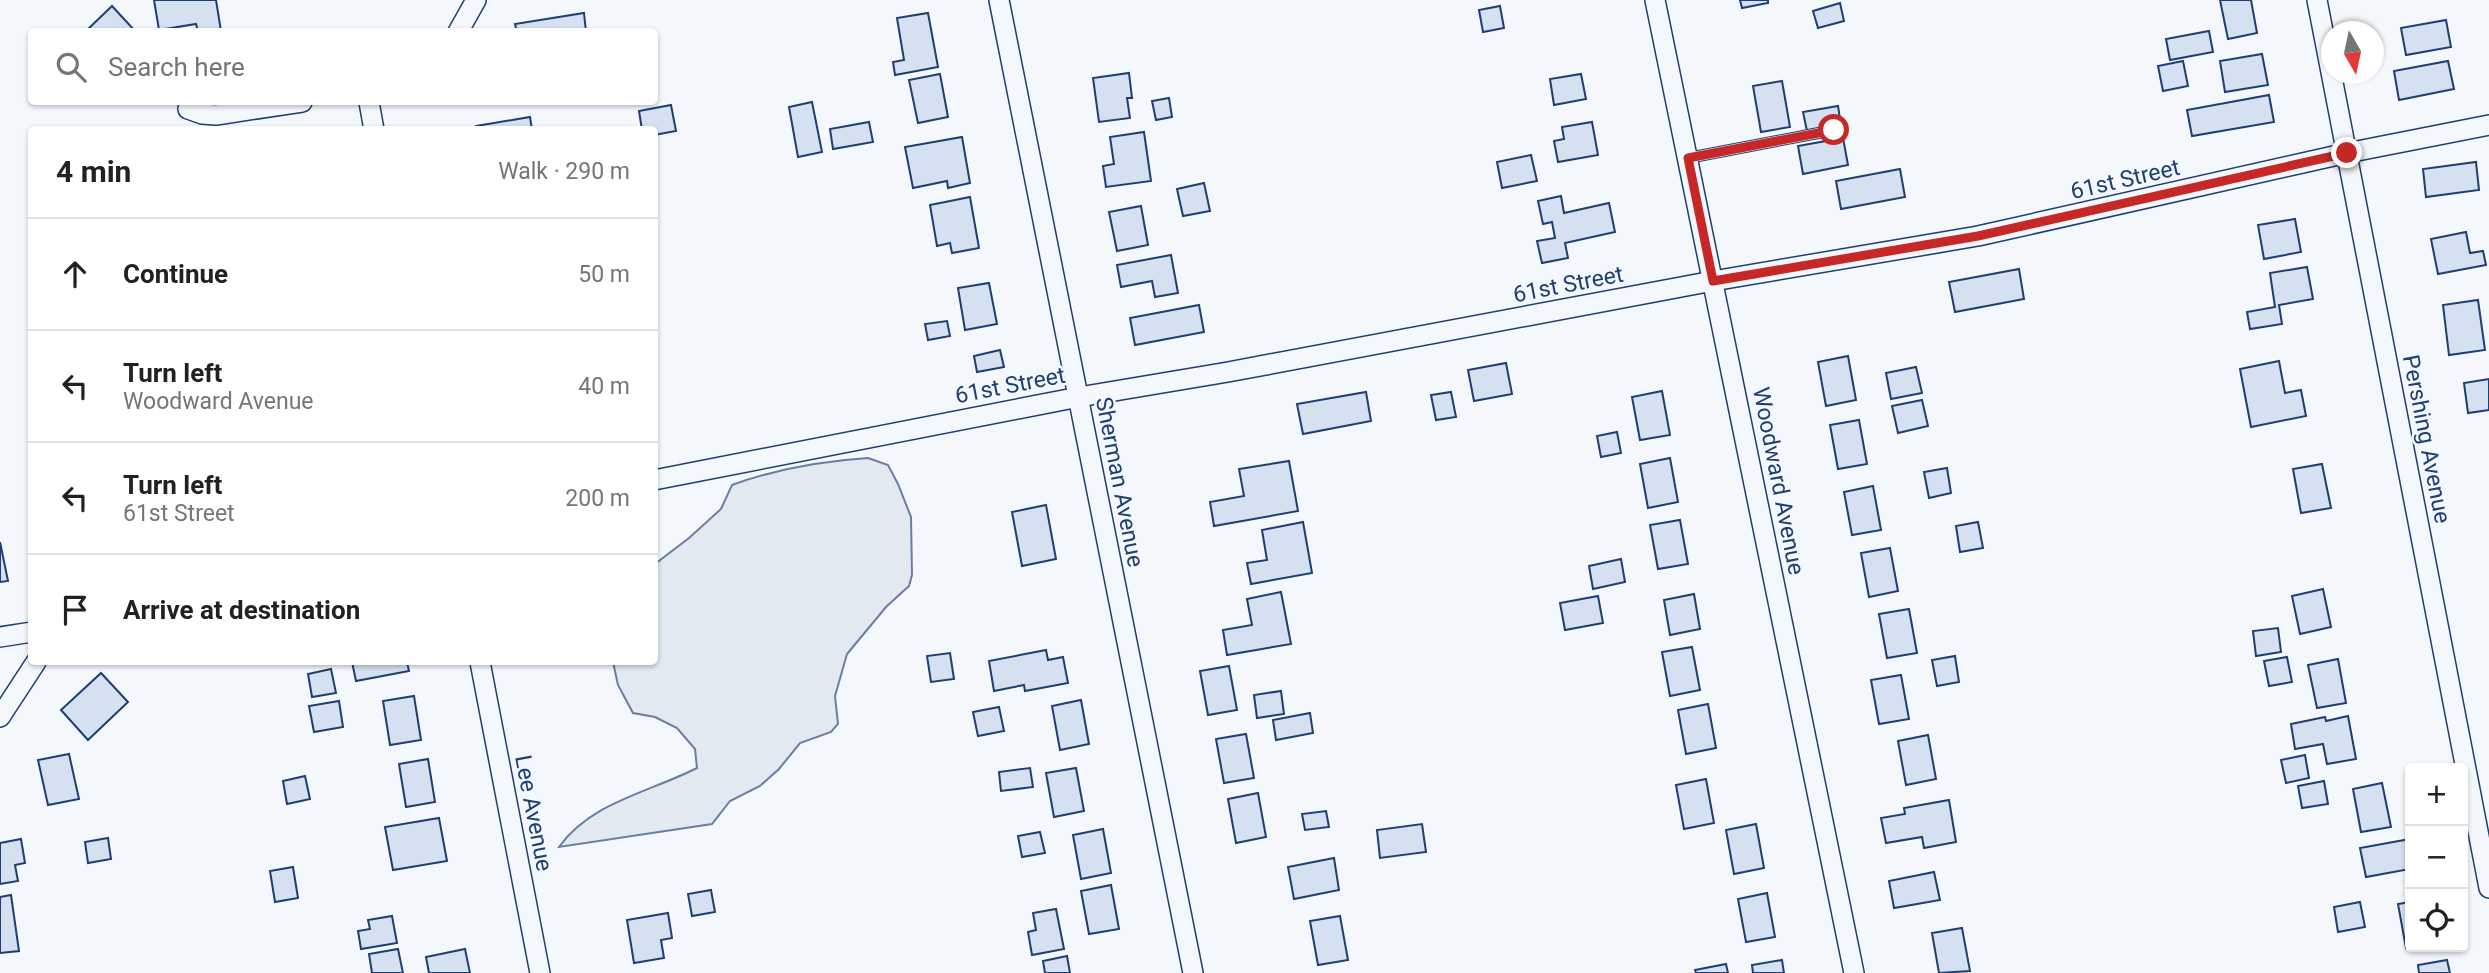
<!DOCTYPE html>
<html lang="en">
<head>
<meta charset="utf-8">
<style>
  :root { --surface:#fff; --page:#f6f6f6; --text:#202124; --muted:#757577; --line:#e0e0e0 }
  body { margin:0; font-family:Roboto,sans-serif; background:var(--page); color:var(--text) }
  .controls { position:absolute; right:21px; bottom:21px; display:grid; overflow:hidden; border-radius:7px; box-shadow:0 2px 5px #0004 }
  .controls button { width:63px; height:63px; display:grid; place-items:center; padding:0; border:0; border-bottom:2px solid var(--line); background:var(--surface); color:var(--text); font:35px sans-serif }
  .compass { position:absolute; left:2321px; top:21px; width:63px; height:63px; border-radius:50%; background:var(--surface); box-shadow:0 2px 5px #0004; rotate:171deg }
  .stop { position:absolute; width:21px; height:21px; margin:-16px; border:5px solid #c62828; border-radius:50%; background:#fff }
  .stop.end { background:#c62828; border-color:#fff; box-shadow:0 2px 7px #0008 }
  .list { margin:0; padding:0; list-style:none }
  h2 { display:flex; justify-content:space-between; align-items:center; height:91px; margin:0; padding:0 28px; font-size:30px }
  h2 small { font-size:23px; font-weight:400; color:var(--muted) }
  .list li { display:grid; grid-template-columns:46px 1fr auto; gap:21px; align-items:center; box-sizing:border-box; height:112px; padding:0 28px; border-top:2px solid var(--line) }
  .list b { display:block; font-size:26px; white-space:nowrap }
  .list p { margin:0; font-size:23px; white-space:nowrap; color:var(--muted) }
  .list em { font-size:23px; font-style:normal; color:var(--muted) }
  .icon { flex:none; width:38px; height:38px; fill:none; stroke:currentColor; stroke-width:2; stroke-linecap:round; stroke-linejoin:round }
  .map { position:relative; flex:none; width:2489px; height:973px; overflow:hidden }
  .search { position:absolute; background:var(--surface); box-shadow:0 2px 5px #0004; left:28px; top:28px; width:630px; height:77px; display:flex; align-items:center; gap:18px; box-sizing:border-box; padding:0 24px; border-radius:7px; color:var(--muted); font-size:26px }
  .panel { position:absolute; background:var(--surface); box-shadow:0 2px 5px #0004; left:28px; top:126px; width:630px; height:539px; border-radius:7px }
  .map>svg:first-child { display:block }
</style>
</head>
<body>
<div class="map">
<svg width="2489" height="973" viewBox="0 0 2489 973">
  <rect width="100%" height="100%" fill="#f4f7fb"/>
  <!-- green -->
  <path fill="#e3e9f0" stroke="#687fa3" stroke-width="2" d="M868,458L888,465L898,484L911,517L912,575L909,586L886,607L847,654L835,696L838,724L831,732L800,743L779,769L760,786L730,801L712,824L559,847C591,802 650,792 697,768L695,749L677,728L655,717L633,713L618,685L613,662H654L655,564L689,538L721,509L732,485C776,469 821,461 868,458Z"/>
  <!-- building -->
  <g fill="#d5e0f0" stroke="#1d3f73" stroke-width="2">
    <polygon points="154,0 216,0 221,31 198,32 196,24 159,30"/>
    <polygon points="1740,0 1768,0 1768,3 1742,8"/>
    <polygon points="2220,0 2251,0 2257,33 2228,39"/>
    <polygon points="1840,3 1844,21 1818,28 1813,11"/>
    <polygon points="112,6 136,32 85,32"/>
    <polygon points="1500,6 1504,28 1483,32 1479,10"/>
    <polygon points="584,13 586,32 517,32 515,24"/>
    <polygon points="928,13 938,67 895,75 893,62 904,60 897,18"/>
    <polygon points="2446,20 2451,47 2406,55 2401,28"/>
    <polygon points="2209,31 2213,52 2170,60 2166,39"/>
    <polygon points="2262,54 2268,85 2225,92 2220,61"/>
    <polygon points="2183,61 2188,86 2163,91 2158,66"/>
    <polygon points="2448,61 2454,89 2399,100 2394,71"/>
    <polygon points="1129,73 1132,98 1127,98 1130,118 1099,122 1093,78"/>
    <polygon points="940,74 948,117 918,123 909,80"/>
    <polygon points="1581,74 1586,99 1554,105 1550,79"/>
    <polygon points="1782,81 1790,127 1761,132 1753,86"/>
    <polygon points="2269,95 2274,122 2192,136 2187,110"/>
    <polygon points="1169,98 1172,117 1156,120 1152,101"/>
    <polygon points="812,102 822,152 798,157 789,107"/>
    <polygon points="671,105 676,131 654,135 654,130 642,130 639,111"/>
    <polygon points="1838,106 1841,125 1807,131 1803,112"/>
    <polygon points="530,117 532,130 477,130 476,126"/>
    <polygon points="869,122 873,142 833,149 830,129"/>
    <polygon points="1592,122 1598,155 1558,162 1554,141 1564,139 1562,127"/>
    <polygon points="1144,132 1151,181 1106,187 1103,166 1114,164 1110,137"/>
    <polygon points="962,137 970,183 948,188 947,181 913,188 905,147"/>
    <polygon points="1843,138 1848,165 1803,174 1798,146"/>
    <polygon points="1531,155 1537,181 1502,188 1497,162"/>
    <polygon points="2476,162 2479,190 2426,197 2423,169"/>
    <polygon points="1900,169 1905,197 1841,209 1836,181"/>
    <polygon points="1204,183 1210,211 1183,216 1177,189"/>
    <polygon points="1561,196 1564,213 1609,203 1615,232 1565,243 1568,258 1542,263 1537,241 1555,238 1552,222 1543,224 1538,201"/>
    <polygon points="970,197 979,248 952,253 950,243 937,246 930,205"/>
    <polygon points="1141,206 1148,245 1117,251 1109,212"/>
    <polygon points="2295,219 2301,252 2264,259 2258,225"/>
    <polygon points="2466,232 2470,253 2483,251 2486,265 2438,274 2431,239"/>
    <polygon points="1171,255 1178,293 1155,297 1152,281 1121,287 1117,265"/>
    <polygon points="2307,267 2313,299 2279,305 2282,324 2250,329 2247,312 2275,307 2270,273"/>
    <polygon points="2019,269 2024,299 1955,312 1949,282"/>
    <polygon points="989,283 997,324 965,330 958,288"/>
    <polygon points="2478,300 2485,350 2449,355 2443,305"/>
    <polygon points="1199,305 1204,332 1135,345 1130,318"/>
    <polygon points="947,321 950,336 928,340 925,324"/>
    <polygon points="1000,350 1004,367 977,372 974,356"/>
    <polygon points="1848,356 1856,400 1826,406 1818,362"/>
    <polygon points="2279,361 2285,393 2301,390 2306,416 2251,427 2240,369"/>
    <polygon points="1506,363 1512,394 1474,401 1468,370"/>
    <polygon points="1916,367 1922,393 1891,399 1886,373"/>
    <polygon points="2489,379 2489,410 2468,413 2464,383"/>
    <polygon points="1662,391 1670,435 1640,440 1632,397"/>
    <polygon points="1366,392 1371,421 1303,434 1297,404"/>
    <polygon points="1451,392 1456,417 1436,420 1431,395"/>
    <polygon points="1922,400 1928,426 1898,433 1892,406"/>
    <polygon points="1859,420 1867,464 1838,469 1830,425"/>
    <polygon points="1617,432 1621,453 1601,457 1597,436"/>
    <polygon points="1670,458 1678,502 1648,508 1640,464"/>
    <polygon points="1289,461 1298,511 1214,526 1210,502 1244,496 1239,469"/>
    <polygon points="2322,464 2331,508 2301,513 2293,469"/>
    <polygon points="1947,468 1951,493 1929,498 1924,472"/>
    <polygon points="1873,486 1881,530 1852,535 1844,492"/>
    <polygon points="1046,505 1056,559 1022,566 1012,512"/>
    <polygon points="1680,520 1688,564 1658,569 1650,525"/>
    <polygon points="1303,522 1312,573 1251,584 1247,563 1267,560 1262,530"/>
    <polygon points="1978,522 1983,548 1960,552 1956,526"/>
    <polygon points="0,542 8,581 0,582"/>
    <polygon points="1890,548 1898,591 1869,597 1861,553"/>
    <polygon points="1621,559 1625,582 1593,589 1589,566"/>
    <polygon points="2323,589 2331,627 2300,634 2292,596"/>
    <polygon points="1281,592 1291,644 1227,655 1223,630 1252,625 1247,599"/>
    <polygon points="1694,594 1700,629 1670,635 1664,600"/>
    <polygon points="1598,596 1603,623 1565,630 1560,603"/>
    <polygon points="1909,609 1917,653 1887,658 1879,614"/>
    <polygon points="2278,628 2281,652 2256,656 2253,631"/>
    <polygon points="1692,647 1700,690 1670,696 1662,652"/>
    <polygon points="1046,650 1048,660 1063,657 1068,683 1025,691 1024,685 994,691 989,661"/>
    <polygon points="950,653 954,679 931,682 927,656"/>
    <polygon points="1955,656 1959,682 1937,686 1932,660"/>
    <polygon points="2287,657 2292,682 2269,686 2264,661"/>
    <polygon points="2338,659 2346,703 2317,708 2308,665"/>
    <polygon points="352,662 407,662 409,671 356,681"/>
    <polygon points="1229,666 1237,710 1208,715 1200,671"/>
    <polygon points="331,669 336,693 312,697 308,674"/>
    <polygon points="101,673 128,702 88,740 61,710"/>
    <polygon points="1901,675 1909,719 1879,724 1871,680"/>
    <polygon points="1281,691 1284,714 1257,718 1254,695"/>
    <polygon points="414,696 421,740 390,745 383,701"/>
    <polygon points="1081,700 1089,744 1060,750 1052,706"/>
    <polygon points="339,701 343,727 314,732 309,706"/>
    <polygon points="1708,704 1716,748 1686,754 1678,710"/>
    <polygon points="999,707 1004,731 978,736 973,712"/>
    <polygon points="1310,713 1313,733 1276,740 1273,720"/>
    <polygon points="2348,716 2356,759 2327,764 2323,744 2295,749 2291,724 2325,717 2326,721"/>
    <polygon points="1246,734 1254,778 1224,783 1216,739"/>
    <polygon points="1928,735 1936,779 1906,785 1898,741"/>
    <polygon points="69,754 79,799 48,805 38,760"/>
    <polygon points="2305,755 2309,778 2286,783 2281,760"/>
    <polygon points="428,759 435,802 406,807 399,764"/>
    <polygon points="1030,768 1033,787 1001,791 999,772"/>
    <polygon points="1076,768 1084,811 1054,817 1046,773"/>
    <polygon points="305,776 310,799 287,804 283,781"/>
    <polygon points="1706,779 1714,823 1684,829 1676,785"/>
    <polygon points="2324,781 2328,804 2302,808 2298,786"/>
    <polygon points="2382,783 2391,827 2361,832 2353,789"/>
    <polygon points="1258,793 1266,837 1236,843 1228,799"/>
    <polygon points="1949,800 1956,842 1924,848 1922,837 1886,843 1881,818 1905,814 1904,808"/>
    <polygon points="1326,811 1329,827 1305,830 1302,814"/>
    <polygon points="439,818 447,861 393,870 385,827"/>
    <polygon points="1422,824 1426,852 1380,858 1377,830"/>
    <polygon points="1756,824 1764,868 1734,874 1726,830"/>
    <polygon points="1103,829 1111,873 1081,879 1073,835"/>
    <polygon points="1040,832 1045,853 1022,857 1018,836"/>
    <polygon points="108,838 111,859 88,863 85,842"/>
    <polygon points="21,839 25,863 15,865 18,881 0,884 0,843"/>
    <polygon points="2410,839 2410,869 2366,877 2360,848"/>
    <polygon points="1334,858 1339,890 1294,899 1288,867"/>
    <polygon points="293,867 298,898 275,902 270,871"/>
    <polygon points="1934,872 1940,900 1894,908 1889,881"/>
    <polygon points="1111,885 1119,929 1089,934 1081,891"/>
    <polygon points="711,890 715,912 692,916 688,894"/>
    <polygon points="1767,893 1775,937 1746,942 1738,899"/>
    <polygon points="11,895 19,951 0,953 0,897"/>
    <polygon points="2360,902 2365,927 2338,932 2334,907"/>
    <polygon points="2410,902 2412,947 2406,948 2398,904"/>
    <polygon points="1056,909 1064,949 1032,955 1028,932 1036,930 1033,913"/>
    <polygon points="668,913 672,938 661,940 664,958 634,963 627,920"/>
    <polygon points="392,916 397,943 361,949 358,931 370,929 368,920"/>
    <polygon points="1340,916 1348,960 1318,965 1310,921"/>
    <polygon points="1962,928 1970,971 1939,973 1932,933"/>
    <polygon points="398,949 403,973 372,973 369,954"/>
    <polygon points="465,949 470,973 429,973 426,957"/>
    <polygon points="1067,956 1070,973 1045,973 1043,961"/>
    <polygon points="1782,960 1784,973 1753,973 1752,965"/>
    <polygon points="2447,960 2450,973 2419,973 2418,965"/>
    <polygon points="1726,964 1728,973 1696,973 1695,970"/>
  </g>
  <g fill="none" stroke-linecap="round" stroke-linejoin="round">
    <defs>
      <polyline id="service" points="1688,158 1834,130"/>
      <g id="minor">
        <polyline points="999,0 1193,973"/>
        <polyline points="1655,0 1854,973"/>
        <polyline points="2317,0 2489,888"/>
        <polyline points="458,32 476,0"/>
        <polyline points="369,102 374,130"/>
        <polyline points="188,109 202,114 216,115 302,102"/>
        <polyline points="654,480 1079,397 1228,372 1713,281 1978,236 2347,153 2489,125"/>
        <polyline points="0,637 32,632"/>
        <polyline points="480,662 540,973"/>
        <polyline points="0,717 36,662"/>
      </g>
    </defs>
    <!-- service casing -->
    <use href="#service" stroke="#1d3f73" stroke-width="12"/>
    <!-- minor casing -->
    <use href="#minor" stroke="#1d3f73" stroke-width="22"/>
    <!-- service -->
    <use href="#service" stroke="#f4f7fb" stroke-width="10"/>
    <!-- minor -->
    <use href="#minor" stroke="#f4f7fb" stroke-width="19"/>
  </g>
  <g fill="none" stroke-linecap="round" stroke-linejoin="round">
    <!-- route -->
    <polyline stroke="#c62828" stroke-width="9" points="1834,130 1688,158 1713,281 1978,236 2347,153"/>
  </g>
  <g text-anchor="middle" stroke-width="5" stroke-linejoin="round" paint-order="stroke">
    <!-- street labels -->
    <g font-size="23" fill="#1d3f73" stroke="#f4f7fb">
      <text transform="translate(2125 179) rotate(-13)" y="8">61st Street</text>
      <text transform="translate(1568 284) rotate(-11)" y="8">61st Street</text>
      <text transform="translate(1010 385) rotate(-11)" y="8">61st Street</text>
      <text transform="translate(2427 439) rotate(79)" y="8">Pershing Avenue</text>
      <text transform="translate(1779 481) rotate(79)" y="8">Woodward Avenue</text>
      <text transform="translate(1120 482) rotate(79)" y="8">Sherman Avenue</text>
      <text transform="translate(534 813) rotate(79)" y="8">Lee Avenue</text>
    </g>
  </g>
</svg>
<div class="controls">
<button>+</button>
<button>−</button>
<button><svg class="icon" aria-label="locate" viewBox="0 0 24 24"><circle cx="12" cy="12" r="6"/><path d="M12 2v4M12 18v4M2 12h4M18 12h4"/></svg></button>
</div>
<svg class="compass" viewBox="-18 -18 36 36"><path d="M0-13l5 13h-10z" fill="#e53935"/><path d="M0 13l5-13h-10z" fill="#757577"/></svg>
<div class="stop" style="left:1834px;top:130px"></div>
<div class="stop end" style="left:2347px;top:153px"></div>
<div class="search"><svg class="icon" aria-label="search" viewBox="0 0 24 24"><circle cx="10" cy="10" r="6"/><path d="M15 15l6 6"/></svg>Search here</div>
<section class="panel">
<h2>4 min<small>Walk · 290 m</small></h2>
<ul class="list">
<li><svg class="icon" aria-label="ahead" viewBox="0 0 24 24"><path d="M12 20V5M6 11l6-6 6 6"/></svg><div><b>Continue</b></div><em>50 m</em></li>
<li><svg class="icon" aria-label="left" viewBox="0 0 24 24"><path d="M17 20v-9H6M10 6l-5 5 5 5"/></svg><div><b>Turn left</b><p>Woodward Avenue</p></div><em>40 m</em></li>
<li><svg class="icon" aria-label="left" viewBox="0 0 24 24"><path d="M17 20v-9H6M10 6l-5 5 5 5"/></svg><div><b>Turn left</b><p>61st Street</p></div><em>200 m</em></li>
<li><svg class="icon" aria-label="arrive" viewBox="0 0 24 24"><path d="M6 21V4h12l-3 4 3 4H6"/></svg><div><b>Arrive at destination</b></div></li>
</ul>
</section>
</div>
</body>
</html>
